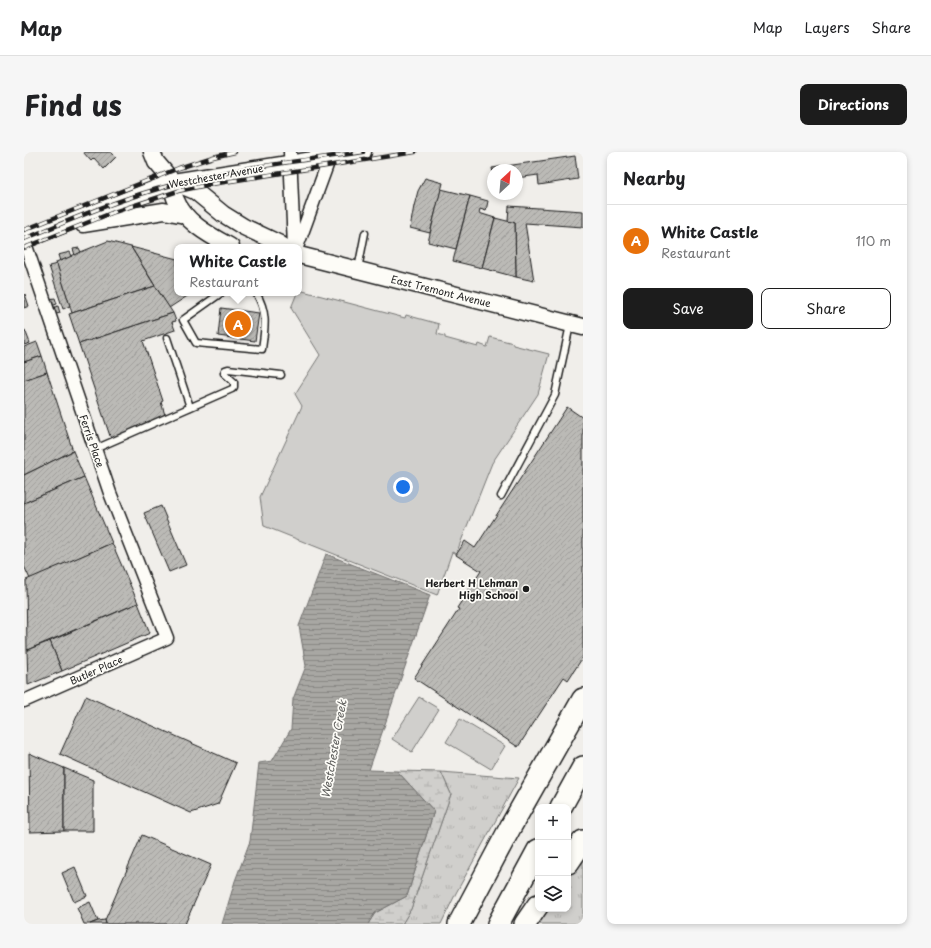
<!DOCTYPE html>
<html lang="en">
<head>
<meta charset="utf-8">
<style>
  :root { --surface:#fff; --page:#f6f6f6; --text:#202124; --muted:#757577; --line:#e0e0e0; --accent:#1c1c1c }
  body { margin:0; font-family:"Playpen Sans",sans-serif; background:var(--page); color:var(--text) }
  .controls { position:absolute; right:12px; bottom:12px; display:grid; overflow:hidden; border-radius:8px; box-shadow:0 2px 6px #0003 }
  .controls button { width:36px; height:36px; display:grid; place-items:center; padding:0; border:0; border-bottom:1px solid var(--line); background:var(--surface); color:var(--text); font:20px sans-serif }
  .compass { position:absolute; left:463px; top:12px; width:36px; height:36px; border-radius:50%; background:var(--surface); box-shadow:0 2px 6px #0003; rotate:26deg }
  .you { position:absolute; left:379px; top:335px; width:14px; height:14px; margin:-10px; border:3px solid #fff; border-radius:50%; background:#1a73e8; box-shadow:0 0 0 6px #1a73e833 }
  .badge { display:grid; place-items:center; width:26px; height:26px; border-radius:50%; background:var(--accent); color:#fff; font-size:13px; font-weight:700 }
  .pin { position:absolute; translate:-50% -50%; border:2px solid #fff; box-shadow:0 1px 4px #0006 }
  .popup { position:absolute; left:150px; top:92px; width:128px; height:52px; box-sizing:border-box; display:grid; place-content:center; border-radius:8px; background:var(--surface); filter:drop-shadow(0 1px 3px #0005); font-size:13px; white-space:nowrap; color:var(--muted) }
  .popup b { font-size:15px; color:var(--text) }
  .popup::after { content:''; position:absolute; left:50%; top:100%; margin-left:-8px; border:8px solid transparent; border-top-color:var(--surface) }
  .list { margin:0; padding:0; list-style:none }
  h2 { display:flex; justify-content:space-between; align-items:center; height:52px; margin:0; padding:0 16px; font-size:17px }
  h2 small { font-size:13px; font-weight:400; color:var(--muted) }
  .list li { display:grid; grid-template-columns:26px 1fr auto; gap:12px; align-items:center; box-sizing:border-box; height:72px; padding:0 16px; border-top:1px solid var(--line) }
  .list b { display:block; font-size:15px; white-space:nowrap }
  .list p { margin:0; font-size:13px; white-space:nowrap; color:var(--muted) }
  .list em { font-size:13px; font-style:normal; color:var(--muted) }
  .actions { display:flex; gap:8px; padding:12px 16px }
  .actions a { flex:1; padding:9px 0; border:1px solid var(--accent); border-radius:8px; text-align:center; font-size:14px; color:var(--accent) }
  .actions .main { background:var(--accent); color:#fff }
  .icon { flex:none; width:22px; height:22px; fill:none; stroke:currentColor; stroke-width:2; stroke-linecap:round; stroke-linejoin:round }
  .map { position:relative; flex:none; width:559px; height:772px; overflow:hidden; border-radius:8px }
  header { display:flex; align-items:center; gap:24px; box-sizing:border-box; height:56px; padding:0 20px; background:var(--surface); border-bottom:1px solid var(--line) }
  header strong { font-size:19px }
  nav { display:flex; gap:22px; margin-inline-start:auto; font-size:14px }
  .intro { display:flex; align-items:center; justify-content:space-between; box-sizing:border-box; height:96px; padding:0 24px }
  h1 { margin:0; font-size:28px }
  .button { padding:10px 18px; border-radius:8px; background:var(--accent); color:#fff; font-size:14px; font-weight:700 }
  main { display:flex; gap:24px; padding:0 24px }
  aside { flex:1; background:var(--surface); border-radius:8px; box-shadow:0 2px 6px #0003 }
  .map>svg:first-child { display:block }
</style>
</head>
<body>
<header>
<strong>Map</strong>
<nav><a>Map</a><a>Layers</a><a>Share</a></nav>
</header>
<div class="intro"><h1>Find us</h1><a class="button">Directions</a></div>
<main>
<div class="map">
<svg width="559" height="772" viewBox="0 0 559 772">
  <defs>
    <pattern id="grass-tufts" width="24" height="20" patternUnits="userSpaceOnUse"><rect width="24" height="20" fill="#d0cfcc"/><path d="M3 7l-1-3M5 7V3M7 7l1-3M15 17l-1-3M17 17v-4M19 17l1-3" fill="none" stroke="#b2b1af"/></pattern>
    <pattern id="wetland-marsh" width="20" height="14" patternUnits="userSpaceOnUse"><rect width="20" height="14" fill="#d0cfcc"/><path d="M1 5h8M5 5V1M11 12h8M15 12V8" fill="none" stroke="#b2b1af"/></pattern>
    <pattern id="water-rules" width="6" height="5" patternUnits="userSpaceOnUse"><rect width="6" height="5" fill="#a8a7a3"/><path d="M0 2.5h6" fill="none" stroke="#888784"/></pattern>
    <pattern id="building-hatch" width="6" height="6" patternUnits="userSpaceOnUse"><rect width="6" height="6" fill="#bbbab6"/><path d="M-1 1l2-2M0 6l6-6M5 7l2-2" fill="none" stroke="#a09f9c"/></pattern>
  </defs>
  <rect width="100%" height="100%" fill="#f0eeea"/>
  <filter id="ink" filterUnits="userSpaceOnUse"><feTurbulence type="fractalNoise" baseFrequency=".025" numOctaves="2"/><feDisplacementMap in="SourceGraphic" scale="8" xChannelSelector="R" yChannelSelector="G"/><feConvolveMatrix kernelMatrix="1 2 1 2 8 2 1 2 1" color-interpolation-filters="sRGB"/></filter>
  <g filter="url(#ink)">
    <!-- grass -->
    <g fill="url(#grass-tufts)" stroke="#767674">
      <polygon points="417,620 495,626 432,741 417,772 378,772 387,757 427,642"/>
      <polygon points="559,697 559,772 507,772 517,757 544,757 544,719"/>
    </g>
    <!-- wetland -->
    <polygon fill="url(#wetland-marsh)" stroke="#767674" points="373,619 417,620 427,642 387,757 378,772 344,772 351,761 383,744 410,659"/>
    <!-- pitch -->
    <g fill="#d0cfcc" stroke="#767674">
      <polygon points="275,138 381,166 382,163 415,172 413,182 421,184 421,186 454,195 455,192 463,195 466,185 489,191 489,193 525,202 514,242 468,311 432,402 428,400 413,443 240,374 236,345 278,254 271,242 296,203 267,156 273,141 275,141"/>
      <polygon points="395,545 415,557 388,600 368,587"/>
      <polygon points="436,567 481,594 467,617 422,590"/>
    </g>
    <!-- water -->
    <polygon fill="url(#water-rules)" stroke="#706f6d" points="302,402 406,443 345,618 373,619 410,659 383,744 351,761 344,772 198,772 211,729 226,689 235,611 248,609 267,577 269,547 282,514 275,474"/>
    <!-- building -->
    <g fill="url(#building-hatch)" stroke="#1c1c1c">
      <polygon points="59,0 87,0 92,5 80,17 70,6 67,9"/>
      <polygon points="551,4 554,27 515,33 514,23 493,26 493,18 469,18 469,21 468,16"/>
      <polygon points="401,26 419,31 406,81 386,76 390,54 394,39"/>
      <polygon points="417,37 446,44 432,97 404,90"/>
      <polygon points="446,44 464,49 462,59 456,57 455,61 471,66 458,116 429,109"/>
      <polygon points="485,54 559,59 559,75 501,71 510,129 492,125 491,71 484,69"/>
      <polygon points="471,66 491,71 492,125 458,116"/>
      <polygon points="84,89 107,95 131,134 48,161 32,110"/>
      <polygon points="107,95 153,107 153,141 168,141 145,156"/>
      <polygon points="55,96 57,100 51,103 49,97"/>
      <polygon points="46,100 48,104 36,109 34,103"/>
      <polygon points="33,112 46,154 39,157 25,114"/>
      <polygon points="131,134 149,161 55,192 45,162"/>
      <polygon points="1,142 5,154 0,156 0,143"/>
      <polygon points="31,146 33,152 27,154 25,147"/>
      <polygon points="34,154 36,161 29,163 28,156"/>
      <polygon points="197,156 235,161 231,189 194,184"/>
      <polygon points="149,161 152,169 148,170 151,178 119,189 139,249 137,250 141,263 87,287 55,192"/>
      <polygon points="0,178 1,178 6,191 0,193"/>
      <polygon points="13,190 18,204 0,210 0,195"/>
      <polygon points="18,204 23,220 0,228 0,210"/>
      <polygon points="23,220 49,299 0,323 0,228"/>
      <polygon points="543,255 559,266 559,505 544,528 540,525 494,595 390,526 435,457 433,456 457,419 432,403 441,389 451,396"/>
      <polygon points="49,299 60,325 0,351 0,323"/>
      <polygon points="60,325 88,391 6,427 0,414 0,351"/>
      <polygon points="137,354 162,413 145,420 120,361"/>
      <polygon points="88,391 114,451 3,498 2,428"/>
      <polygon points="114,451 126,481 38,519 26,489"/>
      <polygon points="26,489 38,519 4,533 3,498"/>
      <polygon points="62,544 212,611 194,652 167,661 36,602"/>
      <polygon points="5,601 40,616 40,679 6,680"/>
      <polygon points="40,616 69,628 69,679 40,679"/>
      <polygon points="118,683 187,713 161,772 82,772 81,768"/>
      <polygon points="51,715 63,744 50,750 38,721"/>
      <polygon points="66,750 74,769 66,772 60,772 53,756"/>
      <polygon points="81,768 82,772 66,772 74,769"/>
    </g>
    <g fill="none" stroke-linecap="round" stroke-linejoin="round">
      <defs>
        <g id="lane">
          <polyline points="334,117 341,81"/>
          <path d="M197,141L159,168L172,191L238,197C241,176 244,160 232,141"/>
          <polyline points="143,186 166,255"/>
          <polyline points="71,297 208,237 210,235 210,230 200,221 201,218 204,217 257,223"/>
          <polyline points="477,344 531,243 546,173"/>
        </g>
        <g id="street">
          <polyline points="266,0 270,95"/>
          <polyline points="273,95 306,5"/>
          <polyline points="0,549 143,486 86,341 0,88"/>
        </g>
        <g id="secondary">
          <polyline points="128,0 132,10 149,30 171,39 199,62 220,75 254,91 260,95"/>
          <path d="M149,30C149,35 149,41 151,46C160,70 185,83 207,95"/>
          <polyline points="59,72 140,59 161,63"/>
          <polyline points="0,88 149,30 339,0"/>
          <polyline points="275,103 559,175"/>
        </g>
        <g id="highway">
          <polyline points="537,655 559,615"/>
          <polyline points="544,711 559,689"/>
          <polyline points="435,772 487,674 559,547"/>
          <polyline points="474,772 514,698"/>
          <polyline points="501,772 514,753"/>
        </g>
      </defs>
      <!-- lane casing -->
      <use href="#lane" stroke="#1c1c1c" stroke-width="9"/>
      <!-- street casing -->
      <use href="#street" stroke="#1c1c1c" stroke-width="15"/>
      <!-- secondary casing -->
      <use href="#secondary" stroke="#1c1c1c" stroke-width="19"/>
      <!-- highway casing -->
      <use href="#highway" stroke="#1c1c1c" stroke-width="24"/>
      <!-- lane -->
      <use href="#lane" stroke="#fdfcf7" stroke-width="6"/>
      <!-- street -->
      <use href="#street" stroke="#fdfcf7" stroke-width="12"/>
      <!-- secondary -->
      <use href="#secondary" stroke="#fdfcf7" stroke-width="16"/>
      <!-- highway -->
      <use href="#highway" stroke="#fdfcf7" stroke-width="21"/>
      <defs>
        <g id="rail">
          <polyline points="0,78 155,16 189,5 211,0"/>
          <path d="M0,87C49,67 97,46 148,33C209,16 275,9 339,0"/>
          <polyline points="0,96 90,60 154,39 188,32 391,0"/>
        </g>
      </defs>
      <!-- rail casing -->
      <use href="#rail" stroke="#1c1c1c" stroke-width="4.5"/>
      <!-- rail -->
      <use href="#rail" stroke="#fdfcf7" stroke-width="3" stroke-dasharray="9" stroke-linecap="butt"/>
    </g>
  </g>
  <!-- markers -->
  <circle fill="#1c1c1c" stroke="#fdfcf7" stroke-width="1.5" cx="502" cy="437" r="4"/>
  <g text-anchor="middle" stroke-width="3.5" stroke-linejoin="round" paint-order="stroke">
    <!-- street labels -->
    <g font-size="10" fill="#1c1c1c" stroke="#fdfcf7">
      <text transform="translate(192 24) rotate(-10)" y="4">Westchester Avenue</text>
      <text transform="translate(417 139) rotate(14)" y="4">East Tremont Avenue</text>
      <text transform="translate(68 289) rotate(71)" y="4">Ferris Place</text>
      <text transform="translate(72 518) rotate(-24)" y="4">Butler Place</text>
    </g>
    <!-- poi labels -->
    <g font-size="10" font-weight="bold" fill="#1c1c1c" stroke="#fdfcf7" text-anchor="end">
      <text x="494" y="435">Herbert H Lehman<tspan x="494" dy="12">High School</tspan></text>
    </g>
    <!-- water labels -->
    <g font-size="11" font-style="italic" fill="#5b5b59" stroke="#fdfcf7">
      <text transform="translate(310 597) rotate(-80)" y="4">Westchester Creek</text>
    </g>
  </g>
</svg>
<div class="controls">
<button>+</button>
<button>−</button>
<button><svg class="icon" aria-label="layers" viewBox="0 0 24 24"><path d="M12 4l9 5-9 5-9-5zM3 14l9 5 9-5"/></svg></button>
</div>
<svg class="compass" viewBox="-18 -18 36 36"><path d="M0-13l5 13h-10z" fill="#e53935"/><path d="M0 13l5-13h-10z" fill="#757577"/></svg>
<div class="you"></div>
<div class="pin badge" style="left:214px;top:172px;background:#e8710a">A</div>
<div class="popup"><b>White Castle</b>Restaurant</div>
</div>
<aside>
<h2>Nearby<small></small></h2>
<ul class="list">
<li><span class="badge" style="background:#e8710a">A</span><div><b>White Castle</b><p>Restaurant</p></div><em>110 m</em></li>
</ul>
<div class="actions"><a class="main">Save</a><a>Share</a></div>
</aside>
</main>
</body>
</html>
